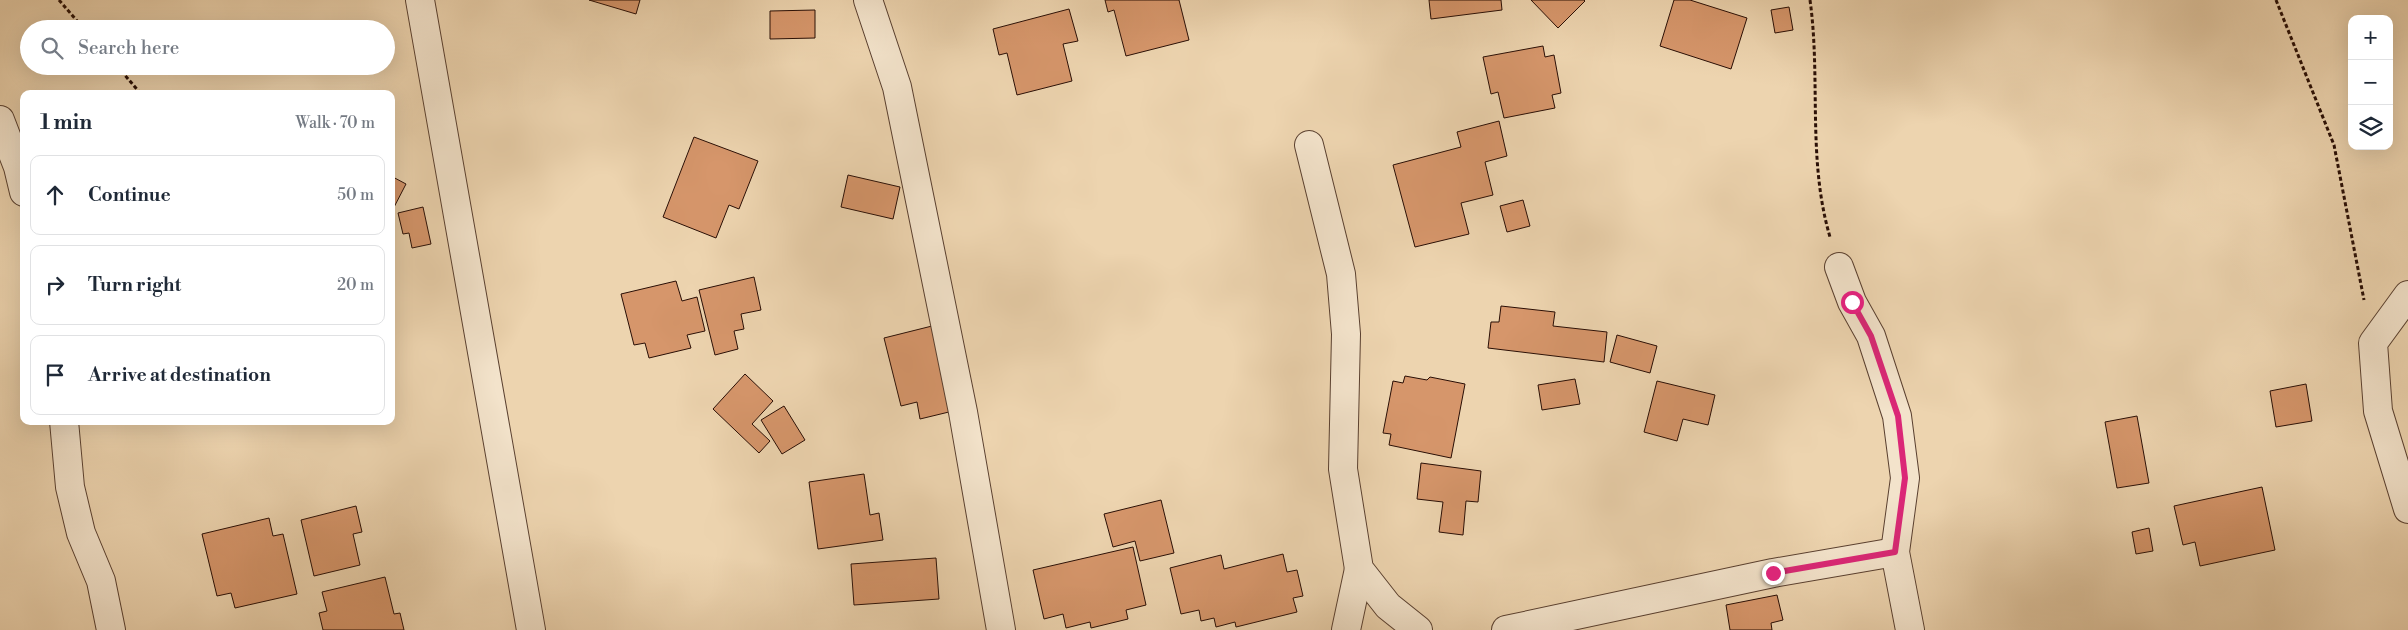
<!DOCTYPE html>
<html lang="en">
<head>
<meta charset="utf-8">
<style>
  :root { --surface:#fff; --page:#f6f6f7; --text:#1f2937; --muted:#747a83; --line:#e0e1e3 }
  body { margin:0; font-family:"Libre Bodoni",serif; background:var(--page); color:var(--text) }
  .controls { position:absolute; right:15px; top:15px; display:grid; overflow:hidden; border-radius:10px; box-shadow:0 5px 20px #0002 }
  .controls button { width:45px; height:45px; display:grid; place-items:center; padding:0; border:0; border-bottom:1px solid var(--line); background:var(--surface); color:var(--text); font:25px sans-serif }
  .stop { position:absolute; width:15px; height:15px; margin:-11px; border:4px solid #db2777; border-radius:50%; background:#fff }
  .stop.end { background:#db2777; border-color:#fff; box-shadow:0 1px 5px #0008 }
  .list { margin:0; padding:0; list-style:none }
  h2 { display:flex; justify-content:space-between; align-items:center; height:65px; margin:0; padding:0 20px; font-size:21px }
  h2 small { font-size:16px; font-weight:400; color:var(--muted) }
  .list li { display:grid; grid-template-columns:32px 1fr auto; gap:15px; align-items:center; box-sizing:border-box; height:80px; margin:0 10px 10px; padding:0 10px; border:1px solid var(--line); border-radius:10px }
  .list b { display:block; font-size:19px; white-space:nowrap }
  .list em { font-size:16px; font-style:normal; color:var(--muted) }
  .icon { flex:none; width:28px; height:28px; fill:none; stroke:currentColor; stroke-width:2; stroke-linecap:round; stroke-linejoin:round }
  .map { position:relative; flex:none; width:2408px; height:630px; overflow:hidden }
  .search { position:absolute; background:var(--surface); box-shadow:0 5px 20px #0002; left:20px; top:20px; width:375px; height:55px; display:flex; align-items:center; gap:12px; box-sizing:border-box; padding:0 18px; border-radius:28px; color:var(--muted); font-size:19px }
  .panel { position:absolute; background:var(--surface); box-shadow:0 5px 20px #0002; left:20px; top:90px; width:375px; height:335px; border-radius:10px }
  .map>svg:first-child { display:block }
</style>
</head>
<body>
<div class="map">
<svg width="2408" height="630" viewBox="0 0 2408 630">
  <rect width="100%" height="100%" fill="#edd4af"/>
  <filter id="stains"><feTurbulence type="fractalNoise" baseFrequency=".004" numOctaves="4"/><feColorMatrix values="0 0 0 0 .2 0 0 0 0 .09 0 0 0 0 .02 0 0 0 .5 -.17"/></filter>
  <radialGradient id="worn" r=".72"><stop offset=".6" stop-color="#630" stop-opacity="0"/><stop offset="1" stop-color="#630" stop-opacity=".3"/></radialGradient>
  <!-- building -->
  <g fill="#d6966b" stroke="#290e05">
    <polygon points="589,0 640,0 636,14"/>
    <polygon points="1105,0 1179,0 1189,40 1126,56 1114,10 1108,12"/>
    <polygon points="1429,0 1501,0 1502,10 1431,19"/>
    <polygon points="1531,0 1584,0 1585,1 1558,28"/>
    <polygon points="1674,0 1690,0 1747,18 1731,69 1660,46"/>
    <polygon points="1789,7 1793,30 1775,33 1771,10"/>
    <polygon points="1069,9 1078,41 1063,44 1072,81 1017,95 1007,53 999,55 993,29"/>
    <polygon points="815,10 815,38 770,39 770,11"/>
    <polygon points="1543,46 1545,57 1554,55 1561,93 1552,95 1555,108 1504,118 1498,92 1491,94 1483,57"/>
    <polygon points="1499,121 1507,156 1485,162 1493,195 1461,203 1469,234 1415,247 1393,165 1461,147 1457,132"/>
    <polygon points="694,137 758,161 739,209 729,205 716,238 663,217"/>
    <polygon points="848,175 900,187 893,219 841,207"/>
    <polygon points="391,176 406,184 391,213"/>
    <polygon points="1523,200 1530,226 1507,232 1500,206"/>
    <polygon points="423,207 431,244 412,248 409,233 403,234 398,213"/>
    <polygon points="754,277 761,310 741,314 744,329 734,331 738,349 715,355 699,290"/>
    <polygon points="676,281 682,301 697,297 705,331 687,335 691,348 649,358 645,343 634,345 621,294"/>
    <polygon points="1501,306 1555,312 1553,326 1607,332 1604,362 1488,348 1491,322 1499,322"/>
    <polygon points="932,326 953,411 920,419 917,402 901,406 884,338"/>
    <polygon points="1617,335 1657,346 1650,373 1610,362"/>
    <polygon points="745,374 773,401 752,424 770,441 759,453 713,409"/>
    <polygon points="1405,376 1427,380 1430,377 1465,384 1451,458 1389,445 1391,434 1383,433 1393,381 1403,383"/>
    <polygon points="1575,379 1580,404 1542,410 1538,385"/>
    <polygon points="1657,381 1715,395 1708,425 1683,419 1677,441 1644,432"/>
    <polygon points="2306,384 2312,421 2276,427 2270,391"/>
    <polygon points="784,406 805,440 782,454 761,420"/>
    <polygon points="2137,416 2149,483 2117,488 2105,422"/>
    <polygon points="1421,463 1481,471 1478,502 1466,501 1463,535 1439,532 1443,502 1417,499"/>
    <polygon points="864,474 870,515 879,513 883,540 818,549 809,482"/>
    <polygon points="2262,487 2275,550 2200,566 2195,542 2183,545 2174,506"/>
    <polygon points="1161,500 1174,553 1140,561 1135,541 1113,547 1104,514"/>
    <polygon points="356,506 362,532 353,534 360,565 314,576 301,520"/>
    <polygon points="269,518 273,536 283,534 297,594 235,608 231,593 217,596 202,534"/>
    <polygon points="2149,528 2153,551 2136,554 2132,532"/>
    <polygon points="1133,547 1146,605 1126,610 1128,619 1091,628 1090,622 1066,628 1063,614 1044,619 1033,570"/>
    <polygon points="1283,554 1287,572 1297,570 1303,596 1293,598 1297,612 1236,627 1235,622 1216,627 1214,618 1201,621 1199,610 1181,614 1170,568 1221,555 1224,569"/>
    <polygon points="936,558 939,599 854,605 851,564"/>
    <polygon points="385,577 394,614 400,613 404,630 323,630 319,613 327,611 322,592"/>
    <polygon points="1777,595 1783,620 1771,623 1772,630 1730,630 1726,605"/>
  </g>
  <g fill="none" stroke-linecap="round" stroke-linejoin="round">
    <defs>
      <g id="minor">
        <polyline points="420,0 531,630"/>
        <polyline points="868,0 897,87 963,412 1001,630"/>
        <polyline points="0,120 18,167 24,192"/>
        <polyline points="1309,145 1341,274 1346,334 1343,469 1359,569 1388,606 1418,630"/>
        <polyline points="1839,267 1852,302 1871,336 1897,416 1905,478 1895,552 1910,630"/>
        <polyline points="2408,295 2373,343 2378,411 2408,509"/>
        <polyline points="64,421 70,487 81,533 101,581 111,630"/>
        <polyline points="1346,630 1359,569"/>
        <polyline points="1506,630 1773,573 1895,552"/>
      </g>
    </defs>
    <!-- minor casing -->
    <use href="#minor" stroke="#5a4030" stroke-width="30"/>
    <!-- path -->
    <g stroke="#290e05" stroke-width="3" stroke-dasharray="4 2.5" stroke-linecap="butt">
      <polyline points="59,0 84,29"/>
      <path d="M1810,0C1821,79 1807,159 1830,237"/>
      <polyline points="2276,0 2334,145 2364,300"/>
      <polyline points="117,66 141,94"/>
    </g>
    <!-- minor -->
    <use href="#minor" stroke="#f3e3cb" stroke-width="28"/>
  </g>
  <g fill="none" stroke-linecap="round" stroke-linejoin="round">
    <!-- route -->
    <polyline stroke="#db2777" stroke-width="6" points="1773,573 1895,552 1905,478 1898,416 1871,336 1852,302"/>
  </g>
  <rect width="100%" height="100%" filter="url(#stains)"/>
  <rect width="100%" height="100%" fill="url(#worn)"/>
</svg>
<div class="controls">
<button>+</button>
<button>−</button>
<button><svg class="icon" aria-label="layers" viewBox="0 0 24 24"><path d="M12 4l9 5-9 5-9-5zM3 14l9 5 9-5"/></svg></button>
</div>
<div class="stop" style="left:1852px;top:302px"></div>
<div class="stop end" style="left:1773px;top:573px"></div>
<div class="search"><svg class="icon" aria-label="search" viewBox="0 0 24 24"><circle cx="10" cy="10" r="6"/><path d="M15 15l6 6"/></svg>Search here</div>
<section class="panel">
<h2>1 min<small>Walk · 70 m</small></h2>
<ul class="list">
<li><svg class="icon" aria-label="ahead" viewBox="0 0 24 24"><path d="M12 20V5M6 11l6-6 6 6"/></svg><div><b>Continue</b></div><em>50 m</em></li>
<li><svg class="icon" aria-label="right" viewBox="0 0 24 24"><path d="M7 20v-9h11M14 6l5 5-5 5"/></svg><div><b>Turn right</b></div><em>20 m</em></li>
<li><svg class="icon" aria-label="arrive" viewBox="0 0 24 24"><path d="M6 21V4h12l-3 4 3 4H6"/></svg><div><b>Arrive at destination</b></div></li>
</ul>
</section>
</div>
</body>
</html>
